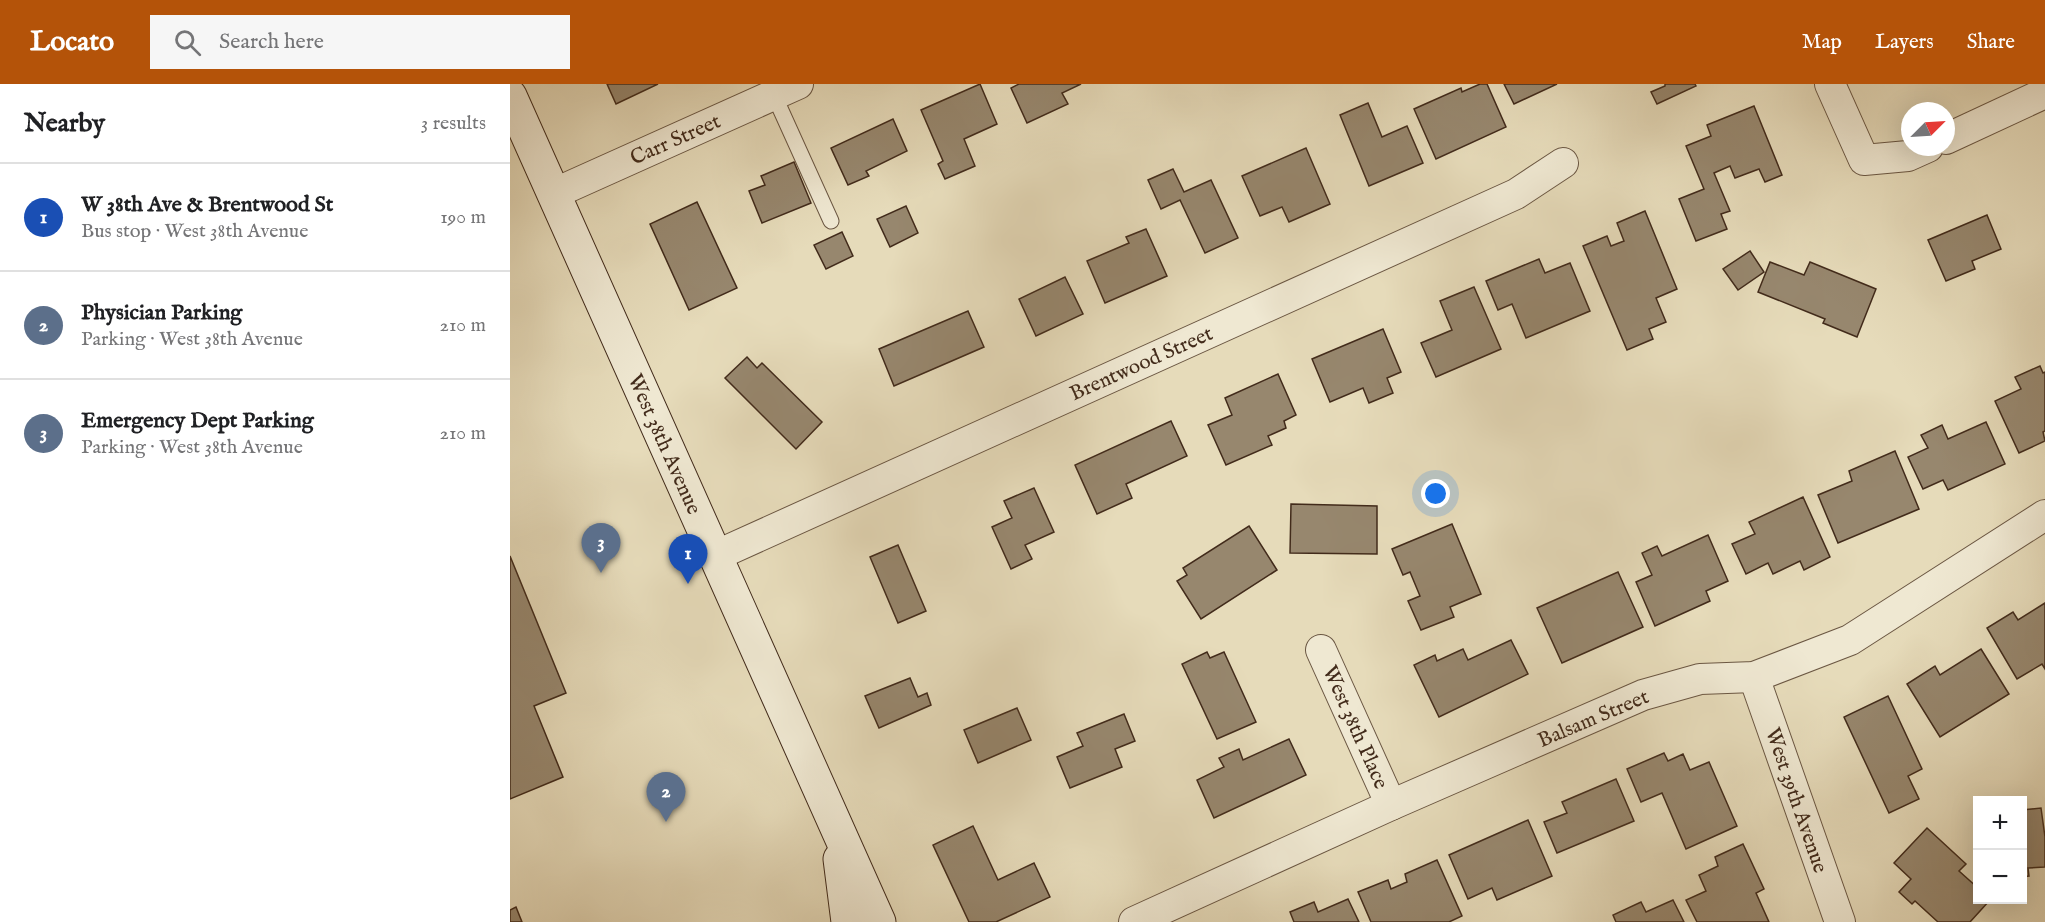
<!DOCTYPE html>
<html lang="en">
<head>
<meta charset="utf-8">
<style>
  :root { --surface:#fff; --page:#f6f6f6; --text:#202124; --muted:#757577; --line:#e0e0e0; --accent:#b45309 }
  body { margin:0; font-family:"IM FELL English",serif; background:var(--page); color:var(--text) }
  .controls { position:absolute; right:18px; bottom:18px; display:grid; overflow:hidden; border-radius:0px; box-shadow:0 6px 24px #0002 }
  .controls button { width:54px; height:54px; display:grid; place-items:center; padding:0; border:0; border-bottom:2px solid var(--line); background:var(--surface); color:var(--text); font:30px sans-serif }
  .compass { position:absolute; left:1391px; top:18px; width:54px; height:54px; border-radius:50%; background:var(--surface); box-shadow:0 6px 24px #0002; rotate:66deg }
  .you { position:absolute; left:926px; top:410px; width:21px; height:21px; margin:-15px; border:4px solid #fff; border-radius:50%; background:#1a73e8; box-shadow:0 0 0 9px #1a73e833 }
  .badge { display:grid; place-items:center; width:39px; height:39px; border-radius:50%; background:var(--accent); color:#fff; font-size:20px; font-weight:700 }
  .pin { position:absolute; translate:-50% -50px; filter:drop-shadow(0 2px 3px #0008) }
  .pin::after { content:''; position:absolute; top:32px; width:21px; height:18px; background:inherit; clip-path:polygon(0 0,100% 0,50% 100%) }
  .list { margin:0; padding:0; list-style:none }
  h2 { display:flex; justify-content:space-between; align-items:center; height:78px; margin:0; padding:0 24px; font-size:26px }
  h2 small { font-size:20px; font-weight:400; color:var(--muted) }
  .list li { display:grid; grid-template-columns:39px 1fr auto; gap:18px; align-items:center; box-sizing:border-box; height:108px; padding:0 24px; border-top:2px solid var(--line) }
  .list b { display:block; font-size:22px; white-space:nowrap }
  .list p { margin:0; font-size:20px; white-space:nowrap; color:var(--muted) }
  .list em { font-size:20px; font-style:normal; color:var(--muted) }
  .icon { flex:none; width:33px; height:33px; fill:none; stroke:currentColor; stroke-width:2; stroke-linecap:round; stroke-linejoin:round }
  .map { position:relative; flex:none; width:1535px; height:838px; overflow:hidden }
  header { display:flex; align-items:center; gap:36px; box-sizing:border-box; height:84px; padding:0 30px; background:var(--accent); color:#fff }
  header strong { font-size:28px }
  nav { display:flex; gap:33px; margin-inline-start:auto; font-size:21px }
  .search { width:420px; height:54px; background:var(--page); display:flex; align-items:center; gap:15px; box-sizing:border-box; padding:0 21px; border-radius:0px; color:var(--muted); font-size:22px }
  main { display:flex }
  aside { flex:1; background:var(--surface) }
  .map>svg:first-child { display:block }
</style>
</head>
<body>
<header>
<strong>Locato</strong>
<div class="search"><svg class="icon" aria-label="search" viewBox="0 0 24 24"><circle cx="10" cy="10" r="6"/><path d="M15 15l6 6"/></svg>Search here</div>
<nav><a>Map</a><a>Layers</a><a>Share</a></nav>
</header>
<main>
<aside>
<h2>Nearby<small>3 results</small></h2>
<ul class="list">
<li><span class="badge" style="background:#1a4fb4">1</span><div><b>W 38th Ave &amp; Brentwood St</b><p>Bus stop · West 38th Avenue</p></div><em>190 m</em></li>
<li><span class="badge" style="background:#5c6f8a">2</span><div><b>Physician Parking</b><p>Parking · West 38th Avenue</p></div><em>210 m</em></li>
<li><span class="badge" style="background:#5c6f8a">3</span><div><b>Emergency Dept Parking</b><p>Parking · West 38th Avenue</p></div><em>210 m</em></li>
</ul>
</aside>
<div class="map">
<svg width="1535" height="838" viewBox="0 0 1535 838">
  <rect width="100%" height="100%" fill="#e6dbba"/>
  <filter id="stains"><feTurbulence type="fractalNoise" baseFrequency=".00333" numOctaves="4"/><feColorMatrix values="0 0 0 0 .2 0 0 0 0 .09 0 0 0 0 .02 0 0 0 .5 -.17"/></filter>
  <radialGradient id="worn" r=".72"><stop offset=".6" stop-color="#630" stop-opacity="0"/><stop offset="1" stop-color="#630" stop-opacity=".3"/></radialGradient>
  <!-- building -->
  <g fill="#97876e" stroke="#422b1b" stroke-width="1.5">
    <polygon points="97,0 148,0 106,20"/>
    <polygon points="470,0 487,40 454,55 465,82 435,95 428,80 433,77 411,26"/>
    <polygon points="509,0 571,0 552,9 558,20 517,39 501,4"/>
    <polygon points="970,0 977,0 996,43 926,75 904,25 951,4 952,8"/>
    <polygon points="994,0 1047,0 1004,20"/>
    <polygon points="1155,0 1185,0 1186,2 1147,20 1141,8 1155,2"/>
    <polygon points="858,19 872,53 897,42 913,79 859,102 830,31"/>
    <polygon points="1244,22 1272,91 1255,98 1249,85 1225,94 1220,82 1204,89 1220,127 1211,130 1217,145 1186,157 1169,115 1194,105 1176,62 1201,52 1197,41"/>
    <polygon points="383,35 397,67 356,87 359,92 338,101 321,64"/>
    <polygon points="796,64 820,120 779,138 772,123 750,132 732,92"/>
    <polygon points="284,78 301,119 252,139 239,107 255,101 251,92"/>
    <polygon points="663,85 674,108 701,96 728,154 695,169 670,116 651,125 638,96"/>
    <polygon points="187,118 227,204 179,226 140,140"/>
    <polygon points="396,122 408,149 380,163 367,135"/>
    <polygon points="1135,127 1167,205 1146,214 1156,238 1139,245 1143,255 1117,266 1073,162 1097,152 1101,162 1114,157 1107,139"/>
    <polygon points="1477,131 1491,165 1462,177 1465,185 1436,197 1418,156"/>
    <polygon points="636,145 657,192 595,219 577,177 619,159 616,153"/>
    <polygon points="332,148 343,172 316,185 304,161"/>
    <polygon points="1240,167 1254,188 1228,206 1213,185"/>
    <polygon points="1029,175 1035,189 1060,179 1080,227 1016,254 1002,220 988,226 976,197"/>
    <polygon points="1260,178 1294,191 1300,178 1366,205 1347,253 1313,239 1315,235 1248,208"/>
    <polygon points="555,193 573,230 526,252 509,215"/>
    <polygon points="964,203 991,265 926,293 911,259 942,246 930,217"/>
    <polygon points="458,227 474,263 384,302 369,265"/>
    <polygon points="873,245 891,288 877,294 883,309 859,319 853,304 820,318 802,275"/>
    <polygon points="237,273 247,284 252,279 312,338 286,365 215,294"/>
    <polygon points="1530,282 1533,289 1535,288 1535,347 1533,348 1535,357 1509,369 1485,317 1511,305 1505,293"/>
    <polygon points="768,290 786,331 774,337 776,344 758,352 762,361 716,381 698,341 722,331 715,314"/>
    <polygon points="661,337 677,372 616,400 622,414 587,430 565,381"/>
    <polygon points="1476,338 1495,380 1438,406 1433,396 1413,405 1398,373 1418,364 1411,351 1432,341 1438,355"/>
    <polygon points="1385,367 1409,425 1328,459 1308,411 1342,397 1339,387"/>
    <polygon points="524,404 544,448 515,461 522,475 501,485 482,443 502,434 494,417"/>
    <polygon points="1293,413 1320,473 1294,486 1290,477 1263,490 1258,479 1236,490 1222,460 1245,450 1239,438"/>
    <polygon points="781,420 867,422 867,470 780,469"/>
    <polygon points="942,440 971,510 940,523 944,533 911,546 898,517 910,512 900,488 893,491 882,465"/>
    <polygon points="739,442 767,486 691,535 667,497 677,491 673,484"/>
    <polygon points="1198,451 1218,497 1196,507 1200,517 1145,542 1126,498 1142,491 1132,469 1147,462 1152,472"/>
    <polygon points="388,461 416,527 388,539 360,473"/>
    <polygon points="0,472 56,609 24,622 53,693 0,715"/>
    <polygon points="1108,488 1133,543 1052,579 1027,524"/>
    <polygon points="1535,519 1535,585 1532,580 1507,595 1477,544 1503,528 1508,536"/>
    <polygon points="1001,556 1018,590 929,633 904,581 925,571 927,577 953,565 958,576"/>
    <polygon points="1471,565 1499,610 1430,653 1397,600 1425,582 1430,591"/>
    <polygon points="697,568 700,574 714,568 746,638 707,655 672,580"/>
    <polygon points="400,594 408,613 417,609 421,621 369,644 355,612"/>
    <polygon points="1378,612 1412,685 1398,692 1409,715 1379,729 1334,633"/>
    <polygon points="507,624 521,656 468,679 454,646"/>
    <polygon points="614,630 625,657 605,665 612,683 560,704 547,673 573,662 567,649"/>
    <polygon points="779,655 796,691 704,734 687,696 714,683 709,674 729,665 733,676"/>
    <polygon points="1154,669 1158,677 1173,670 1180,686 1199,678 1227,742 1176,765 1152,709 1131,718 1117,685"/>
    <polygon points="1106,695 1124,737 1047,769 1034,738 1057,729 1052,718"/>
    <polygon points="1531,724 1535,753 1535,783 1518,784 1519,792 1512,793 1512,726"/>
    <polygon points="1018,736 1042,792 987,816 982,804 958,815 939,771"/>
    <polygon points="463,742 488,796 524,779 540,813 486,838 459,838 423,761"/>
    <polygon points="1417,744 1456,780 1449,787 1468,804 1468,816 1480,816 1460,838 1428,838 1405,817 1402,820 1389,808 1401,795 1384,779"/>
    <polygon points="1233,760 1254,805 1246,809 1259,838 1187,838 1176,816 1196,807 1189,791 1208,782 1205,773"/>
    <polygon points="927,776 952,832 939,838 861,838 848,808 878,796 881,805 897,798 895,790"/>
    <polygon points="838,815 849,838 784,838 780,828 804,818 808,828"/>
    <polygon points="1163,816 1174,838 1106,838 1103,831 1131,818 1136,828"/>
    <polygon points="6,823 12,838 0,838 0,826"/>
  </g>
  <g fill="none" stroke-linecap="round" stroke-linejoin="round">
    <defs>
      <polyline id="service" points="264,11 321,137"/>
      <g id="minor">
        <polyline points="1320,0 1354,76 1398,72 1418,63"/>
        <polyline points="1436,55 1535,9"/>
        <polyline points="43,110 288,0"/>
        <polyline points="205,472 1006,110 1053,79"/>
        <polyline points="811,566 881,721"/>
        <polyline points="1244,593 1330,838"/>
        <polyline points="624,838 881,721 1133,611 1190,595 1244,593 1340,556 1535,431"/>
      </g>
      <g id="secondary">
        <polyline points="0,12 369,838"/>
        <polyline points="330,775 338,838"/>
      </g>
    </defs>
    <!-- service casing -->
    <use href="#service" stroke="#6b5743" stroke-width="17"/>
    <!-- minor casing -->
    <use href="#minor" stroke="#6b5743" stroke-width="32"/>
    <!-- secondary casing -->
    <use href="#secondary" stroke="#422b1b" stroke-width="35"/>
    <!-- service -->
    <use href="#service" stroke="#efe8d2" stroke-width="15"/>
    <!-- minor -->
    <use href="#minor" stroke="#efe8d2" stroke-width="30"/>
    <!-- secondary -->
    <use href="#secondary" stroke="#efe8d2" stroke-width="33"/>
  </g>
  <g text-anchor="middle" stroke-width="4.5" stroke-linejoin="round" paint-order="stroke">
    <!-- street labels -->
    <g font-size="21" fill="#422b1b" stroke="#efe8d2">
      <text transform="translate(165 55) rotate(-24)" y="7">Carr Street</text>
      <text transform="translate(631 279) rotate(-24)" y="7">Brentwood Street</text>
      <text transform="translate(155 360) rotate(66)" y="7">West 38th Avenue</text>
      <text transform="translate(1083 634) rotate(-23)" y="7">Balsam Street</text>
      <text transform="translate(846 643) rotate(66)" y="7">West 38th Place</text>
      <text transform="translate(1287 716) rotate(71)" y="7">West 39th Avenue</text>
    </g>
  </g>
  <rect width="100%" height="100%" filter="url(#stains)"/>
  <rect width="100%" height="100%" fill="url(#worn)"/>
</svg>
<div class="controls">
<button>+</button>
<button>−</button>
</div>
<svg class="compass" viewBox="-18 -18 36 36"><path d="M0-13l5 13h-10z" fill="#e53935"/><path d="M0 13l5-13h-10z" fill="#757577"/></svg>
<div class="you"></div>
<div class="pin badge" style="left:178px;top:500px;background:#1a4fb4">1</div>
<div class="pin badge" style="left:156px;top:738px;background:#5c6f8a">2</div>
<div class="pin badge" style="left:91px;top:489px;background:#5c6f8a">3</div>
</div>
</main>
</body>
</html>
